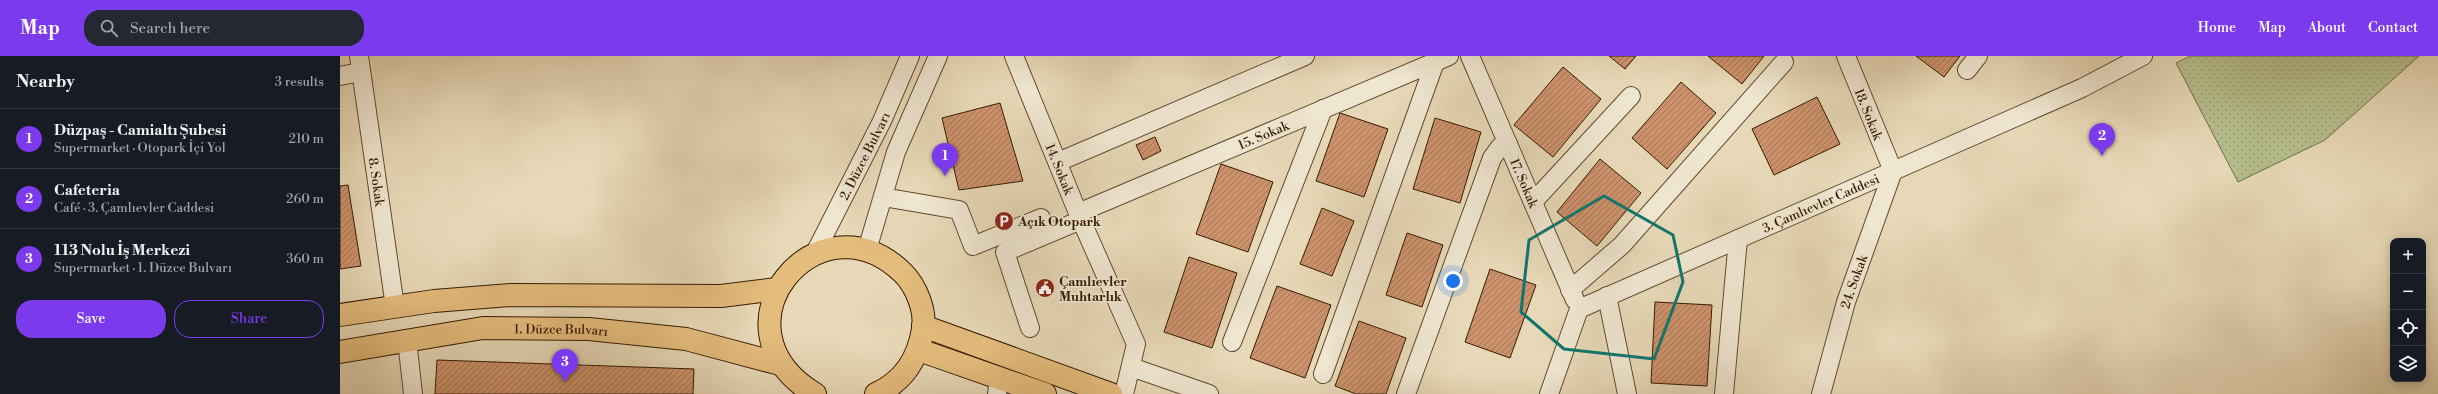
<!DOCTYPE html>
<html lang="en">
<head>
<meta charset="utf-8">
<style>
  :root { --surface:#171b24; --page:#242831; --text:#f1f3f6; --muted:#9ea1a6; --line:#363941; --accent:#7c3aed }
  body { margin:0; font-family:"Libre Bodoni",serif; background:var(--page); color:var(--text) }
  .controls { position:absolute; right:12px; bottom:12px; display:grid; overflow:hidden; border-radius:8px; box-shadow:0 2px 10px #0003 }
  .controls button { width:36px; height:36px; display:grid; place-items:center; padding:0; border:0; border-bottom:1px solid var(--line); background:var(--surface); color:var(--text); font:20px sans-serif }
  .you { position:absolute; left:1113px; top:225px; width:14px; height:14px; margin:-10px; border:3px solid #fff; border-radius:50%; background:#1a73e8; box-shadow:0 0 0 6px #1a73e833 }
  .badge { display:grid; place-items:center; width:26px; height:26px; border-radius:50%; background:var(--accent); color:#fff; font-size:13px; font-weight:700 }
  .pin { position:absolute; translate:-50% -33px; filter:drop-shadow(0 1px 2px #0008) }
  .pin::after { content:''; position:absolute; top:21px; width:14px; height:12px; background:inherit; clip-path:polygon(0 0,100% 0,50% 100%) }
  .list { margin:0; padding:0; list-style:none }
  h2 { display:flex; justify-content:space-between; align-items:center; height:52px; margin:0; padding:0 16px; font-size:17px }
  h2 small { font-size:13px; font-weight:400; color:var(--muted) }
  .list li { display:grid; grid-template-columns:26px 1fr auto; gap:12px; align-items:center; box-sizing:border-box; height:60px; padding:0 16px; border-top:1px solid var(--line) }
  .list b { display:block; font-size:15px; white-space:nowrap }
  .list p { margin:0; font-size:13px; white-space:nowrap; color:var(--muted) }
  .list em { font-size:13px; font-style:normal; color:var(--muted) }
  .actions { display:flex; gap:8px; padding:12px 16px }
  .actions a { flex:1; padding:9px 0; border:1px solid var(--accent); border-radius:16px; text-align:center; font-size:14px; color:var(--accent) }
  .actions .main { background:var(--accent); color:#fff }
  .icon { flex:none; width:22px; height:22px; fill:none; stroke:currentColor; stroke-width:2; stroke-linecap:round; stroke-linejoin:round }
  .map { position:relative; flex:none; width:2098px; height:338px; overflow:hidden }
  header { display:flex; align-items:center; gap:24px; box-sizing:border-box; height:56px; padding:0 20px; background:var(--accent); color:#fff }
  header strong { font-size:19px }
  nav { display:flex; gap:22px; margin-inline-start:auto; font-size:14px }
  .search { width:280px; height:36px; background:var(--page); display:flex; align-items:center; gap:10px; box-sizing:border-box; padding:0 14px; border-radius:16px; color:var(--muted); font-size:15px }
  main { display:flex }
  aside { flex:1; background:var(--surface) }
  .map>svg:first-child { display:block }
</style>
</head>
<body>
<header>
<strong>Map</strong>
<div class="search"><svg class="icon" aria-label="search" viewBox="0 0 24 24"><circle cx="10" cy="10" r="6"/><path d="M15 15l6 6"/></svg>Search here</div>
<nav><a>Home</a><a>Map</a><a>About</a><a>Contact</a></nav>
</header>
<main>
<aside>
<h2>Nearby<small>3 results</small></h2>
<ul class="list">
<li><span class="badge">1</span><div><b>Düzpaş - Camialtı Şubesi</b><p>Supermarket · Otopark İçi Yol</p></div><em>210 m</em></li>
<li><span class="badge">2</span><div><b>Cafeteria</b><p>Café · 3. Çamlıevler Caddesi</p></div><em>260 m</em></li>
<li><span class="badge">3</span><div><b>113 Nolu İş Merkezi</b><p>Supermarket · 1. Düzce Bulvarı</p></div><em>360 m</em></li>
</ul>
<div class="actions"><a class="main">Save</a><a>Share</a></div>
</aside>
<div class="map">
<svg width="2098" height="338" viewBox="0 0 2098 338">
  <defs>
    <pattern id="park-dots" width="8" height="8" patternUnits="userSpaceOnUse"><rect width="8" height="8" fill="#b6bf8e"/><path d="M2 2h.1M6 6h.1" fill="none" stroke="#9da479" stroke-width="1.8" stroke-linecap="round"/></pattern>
    <pattern id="building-hatch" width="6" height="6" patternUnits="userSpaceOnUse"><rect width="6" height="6" fill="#cc926b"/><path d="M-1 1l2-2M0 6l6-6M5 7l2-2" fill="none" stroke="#a67656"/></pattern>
  </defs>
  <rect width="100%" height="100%" fill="#e7d8b7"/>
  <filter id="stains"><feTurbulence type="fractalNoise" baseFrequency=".005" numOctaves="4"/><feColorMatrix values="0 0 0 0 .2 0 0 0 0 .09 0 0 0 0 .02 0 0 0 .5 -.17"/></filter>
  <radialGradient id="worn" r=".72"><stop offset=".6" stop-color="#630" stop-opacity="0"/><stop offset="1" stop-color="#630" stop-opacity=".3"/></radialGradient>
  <!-- park -->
  <polygon fill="url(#park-dots)" stroke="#766d47" points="1850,0 2079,0 1985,84 1898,126 1836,7"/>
  <!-- building -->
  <g fill="url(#building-hatch)" stroke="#351b00">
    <polygon points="1269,0 1296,0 1285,13"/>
    <polygon points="1368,0 1424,0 1402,28"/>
    <polygon points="1576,0 1620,0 1604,21"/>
    <polygon points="1223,11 1261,43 1213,101 1174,69"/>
    <polygon points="1341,26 1376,57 1327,113 1292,82"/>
    <polygon points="1477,41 1500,88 1434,119 1412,73"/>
    <polygon points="660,47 683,125 619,134 602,62"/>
    <polygon points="1000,57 1048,73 1024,141 976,125"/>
    <polygon points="1095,62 1141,76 1120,147 1073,133"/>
    <polygon points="815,81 821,95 803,104 796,89"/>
    <polygon points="1260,103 1301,137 1257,190 1217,156"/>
    <polygon points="881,108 933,126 908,196 856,178"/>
    <polygon points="8,129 21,210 0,213 0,130"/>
    <polygon points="982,152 1014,165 992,220 960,208"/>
    <polygon points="1067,177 1103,189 1082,251 1046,239"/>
    <polygon points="849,201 897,217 872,292 824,276"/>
    <polygon points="1150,213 1196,229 1170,302 1125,286"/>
    <polygon points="937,230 991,249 965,322 910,302"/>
    <polygon points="1315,246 1372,249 1367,330 1311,327"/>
    <polygon points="1019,265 1066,282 1046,338 1016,338 995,330"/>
    <polygon points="97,304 354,313 353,338 95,338"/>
  </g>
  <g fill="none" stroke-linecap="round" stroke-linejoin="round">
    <defs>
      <g id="minor">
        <path id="s1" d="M19,0L55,251"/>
        <path id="s2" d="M674,0L738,157L796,288L784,338"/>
        <path id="s3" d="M1130,0L1235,244"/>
        <polyline points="1627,14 1638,0"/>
        <polyline points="0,20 21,16"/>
        <polyline points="718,106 965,0"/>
        <polyline points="543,141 619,154 633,190 701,162"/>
        <polyline points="1193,146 1291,40"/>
        <path id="s4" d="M738,157L1109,0"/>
        <polyline points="527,194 556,96 598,0"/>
        <path id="s5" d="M475,197L542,65L570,0"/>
        <polyline points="1230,234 1282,189 1444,6"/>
        <polyline points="1267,240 1287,338"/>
        <polyline points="690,272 665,196 741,164"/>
        <polyline points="67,284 73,338"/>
        <polyline points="892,286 983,53"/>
        <polyline points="791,311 869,338"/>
        <polyline points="983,318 1095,6"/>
        <polyline points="657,338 659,322"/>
        <polyline points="1066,338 1152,102 1160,91 1168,88"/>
        <path id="s6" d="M1209,338L1239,253L1742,32L1803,0"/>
        <polyline points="1384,338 1398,183"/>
        <path id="s7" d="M1481,338L1506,246L1553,115L1506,0"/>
      </g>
      <g id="major">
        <polyline points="0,259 94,245 171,239 381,240 437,233"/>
        <polyline points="583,270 771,338"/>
        <polyline points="579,294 705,338"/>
        <path id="s8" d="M0,296L143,272L249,273L346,283L440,308"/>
        <path d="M475,338C365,272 478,134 563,217C576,230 586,254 583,273C578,303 564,325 536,338"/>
      </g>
    </defs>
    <!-- minor casing -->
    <use href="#minor" stroke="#624a2e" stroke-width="20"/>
    <!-- major casing -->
    <use href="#major" stroke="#351b00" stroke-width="24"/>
    <!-- minor -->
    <use href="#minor" stroke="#efe6d0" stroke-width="18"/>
    <!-- major -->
    <use href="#major" stroke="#e4bc7c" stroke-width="22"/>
  </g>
  <!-- marked area -->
  <path fill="none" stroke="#0f766e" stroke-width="3" stroke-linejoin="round" d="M1264,140L1333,179L1343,226L1314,303L1224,293L1181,256L1189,184Z"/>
  <!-- icons -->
  <defs>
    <symbol id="parking-disc" viewBox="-11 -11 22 22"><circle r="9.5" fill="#8f2418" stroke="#efe6d0"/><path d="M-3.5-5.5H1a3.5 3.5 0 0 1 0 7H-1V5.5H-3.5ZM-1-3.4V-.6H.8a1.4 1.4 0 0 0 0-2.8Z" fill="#fff"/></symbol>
    <symbol id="civic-disc" viewBox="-11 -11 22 22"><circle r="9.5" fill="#8f2418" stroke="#efe6d0"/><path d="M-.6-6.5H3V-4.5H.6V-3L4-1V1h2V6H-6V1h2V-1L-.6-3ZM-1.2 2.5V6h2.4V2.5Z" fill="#fff"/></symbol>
  </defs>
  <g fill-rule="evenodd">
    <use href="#parking-disc" x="653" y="154" width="22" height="22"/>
    <use href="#civic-disc" x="694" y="221" width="22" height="22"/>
  </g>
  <g text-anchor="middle" stroke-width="3.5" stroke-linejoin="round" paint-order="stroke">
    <!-- street labels -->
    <g font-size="13" fill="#351b00" stroke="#efe6d0">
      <text transform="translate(1529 58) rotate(68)" y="5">18. Sokak</text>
      <text dy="5" stroke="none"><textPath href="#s4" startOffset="201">15. Sokak</textPath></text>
      <text dy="5" stroke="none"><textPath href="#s5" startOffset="109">2. Düzce Bulvarı</textPath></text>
      <text dy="5" stroke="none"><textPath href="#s2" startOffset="122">14. Sokak</textPath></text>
      <text dy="5" stroke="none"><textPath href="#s1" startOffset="127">8. Sokak</textPath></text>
      <text dy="5" stroke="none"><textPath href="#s3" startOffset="138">17. Sokak</textPath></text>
      <text dy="5" stroke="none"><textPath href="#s6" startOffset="354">3. Çamlıevler Caddesi</textPath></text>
      <text dy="5" stroke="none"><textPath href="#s7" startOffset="117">24. Sokak</textPath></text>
      <text dy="5" stroke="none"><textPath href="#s8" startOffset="223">1. Düzce Bulvarı</textPath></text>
    </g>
    <!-- poi labels -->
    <g font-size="13" font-weight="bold" fill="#351b00" stroke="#efe6d0" text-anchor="start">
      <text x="678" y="170">Açık Otopark</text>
      <text x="719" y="230">Çamlıevler<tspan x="719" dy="15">Muhtarlık</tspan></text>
    </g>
  </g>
  <rect width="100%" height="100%" filter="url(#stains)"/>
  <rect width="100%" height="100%" fill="url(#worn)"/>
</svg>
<div class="controls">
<button>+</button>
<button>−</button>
<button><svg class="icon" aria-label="locate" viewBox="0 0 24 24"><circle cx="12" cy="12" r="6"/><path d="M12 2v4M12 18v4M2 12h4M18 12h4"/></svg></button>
<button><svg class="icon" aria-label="layers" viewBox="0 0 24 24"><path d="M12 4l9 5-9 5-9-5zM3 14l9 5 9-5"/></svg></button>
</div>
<div class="you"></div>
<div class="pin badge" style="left:605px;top:120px">1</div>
<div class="pin badge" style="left:1762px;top:100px">2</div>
<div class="pin badge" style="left:225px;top:326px">3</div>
</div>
</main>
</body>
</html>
